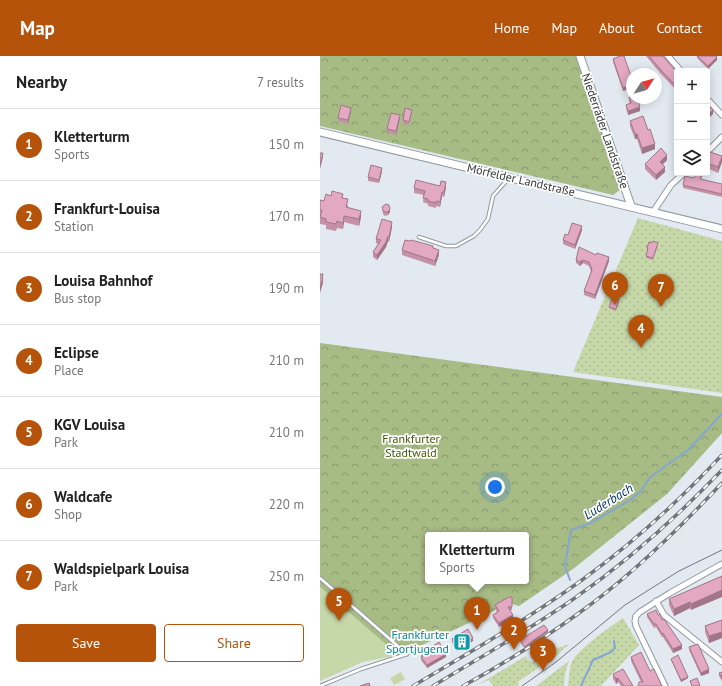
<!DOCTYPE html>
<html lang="en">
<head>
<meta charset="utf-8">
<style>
  :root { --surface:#fff; --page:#f2f2f2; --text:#222; --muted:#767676; --line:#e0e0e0; --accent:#b45309 }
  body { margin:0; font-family:"PT Sans",sans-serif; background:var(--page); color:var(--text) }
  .controls { position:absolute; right:12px; top:12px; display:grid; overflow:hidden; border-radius:4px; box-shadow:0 2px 10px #0003 }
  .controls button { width:36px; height:36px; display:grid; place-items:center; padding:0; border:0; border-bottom:1px solid var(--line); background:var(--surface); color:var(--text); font:20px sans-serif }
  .compass { position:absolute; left:306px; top:12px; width:36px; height:36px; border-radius:50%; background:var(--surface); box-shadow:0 2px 10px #0003; rotate:54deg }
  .you { position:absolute; left:175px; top:431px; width:14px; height:14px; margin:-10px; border:3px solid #fff; border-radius:50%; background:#1a73e8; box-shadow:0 0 0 6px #1a73e833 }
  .badge { display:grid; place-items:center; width:26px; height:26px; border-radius:50%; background:var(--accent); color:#fff; font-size:13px; font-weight:700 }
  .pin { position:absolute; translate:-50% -33px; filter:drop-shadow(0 1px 2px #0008) }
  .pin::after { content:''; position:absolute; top:21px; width:14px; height:12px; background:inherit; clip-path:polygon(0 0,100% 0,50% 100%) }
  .popup { position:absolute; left:105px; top:476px; width:104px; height:52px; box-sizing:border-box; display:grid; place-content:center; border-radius:4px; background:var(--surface); filter:drop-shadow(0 1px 3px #0005); font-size:13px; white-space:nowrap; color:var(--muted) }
  .popup b { font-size:15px; color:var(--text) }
  .popup::after { content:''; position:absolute; left:50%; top:100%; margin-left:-8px; border:8px solid transparent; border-top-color:var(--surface) }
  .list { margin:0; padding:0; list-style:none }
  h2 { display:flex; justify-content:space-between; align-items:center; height:52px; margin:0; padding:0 16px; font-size:17px }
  h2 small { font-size:13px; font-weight:400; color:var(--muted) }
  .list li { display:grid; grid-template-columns:26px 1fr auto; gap:12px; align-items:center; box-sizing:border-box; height:72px; padding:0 16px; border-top:1px solid var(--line) }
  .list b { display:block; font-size:15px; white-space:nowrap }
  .list p { margin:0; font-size:13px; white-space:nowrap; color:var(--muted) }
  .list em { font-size:13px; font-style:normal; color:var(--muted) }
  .actions { display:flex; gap:8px; padding:12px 16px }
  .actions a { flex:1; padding:9px 0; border:1px solid var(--accent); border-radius:4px; text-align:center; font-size:14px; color:var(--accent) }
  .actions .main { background:var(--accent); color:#fff }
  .icon { flex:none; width:22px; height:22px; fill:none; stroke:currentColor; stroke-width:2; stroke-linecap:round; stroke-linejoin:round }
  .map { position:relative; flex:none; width:402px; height:630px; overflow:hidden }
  header { display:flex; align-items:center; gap:24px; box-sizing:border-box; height:56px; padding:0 20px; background:var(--accent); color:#fff }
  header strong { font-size:19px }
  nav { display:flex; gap:22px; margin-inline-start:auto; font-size:14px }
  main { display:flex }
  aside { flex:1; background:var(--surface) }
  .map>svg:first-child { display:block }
</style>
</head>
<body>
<header>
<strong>Map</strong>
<nav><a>Home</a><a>Map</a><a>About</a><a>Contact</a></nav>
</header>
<main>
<aside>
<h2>Nearby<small>7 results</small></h2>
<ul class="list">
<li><span class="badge">1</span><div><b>Kletterturm</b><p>Sports</p></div><em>150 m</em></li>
<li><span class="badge">2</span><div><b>Frankfurt-Louisa</b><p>Station</p></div><em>170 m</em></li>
<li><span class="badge">3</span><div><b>Louisa Bahnhof</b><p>Bus stop</p></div><em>190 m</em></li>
<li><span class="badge">4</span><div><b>Eclipse</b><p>Place</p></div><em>210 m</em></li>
<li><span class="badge">5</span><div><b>KGV Louisa</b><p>Park</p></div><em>210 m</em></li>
<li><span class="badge">6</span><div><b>Waldcafe</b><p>Shop</p></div><em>220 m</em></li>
<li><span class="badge">7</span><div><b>Waldspielpark Louisa</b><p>Park</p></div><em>250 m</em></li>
</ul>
<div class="actions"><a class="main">Save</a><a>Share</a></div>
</aside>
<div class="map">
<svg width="402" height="630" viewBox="0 0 402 630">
  <defs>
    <pattern id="grass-dots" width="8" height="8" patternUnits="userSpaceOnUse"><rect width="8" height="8" fill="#c6d7a8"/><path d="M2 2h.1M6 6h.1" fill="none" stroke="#abb992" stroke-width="1.8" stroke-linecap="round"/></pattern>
    <pattern id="forest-crowns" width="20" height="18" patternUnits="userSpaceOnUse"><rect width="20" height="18" fill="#a7bb85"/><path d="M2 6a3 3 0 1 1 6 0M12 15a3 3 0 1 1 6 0" fill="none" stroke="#89996e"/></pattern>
  </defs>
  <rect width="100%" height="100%" fill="#e2e9f1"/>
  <!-- grass -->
  <g fill="url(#grass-dots)">
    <polygon points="318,162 402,185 402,337 253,316"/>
    <path d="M303,562L319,589L281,630H248C249,623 249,615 251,608C255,595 291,570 303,562Z"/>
    <polygon points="249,588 235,601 224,597"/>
    <polygon points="206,600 208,604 212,606 221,602 221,600 231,603 198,626 199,628 197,630 173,630 169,624 159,628"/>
    <polygon points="249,605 245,617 244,630 216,630"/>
  </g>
  <!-- forest -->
  <g fill="url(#forest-crowns)" fill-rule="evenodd">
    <polygon points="0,0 256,0 301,133 293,139 0,70"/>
    <path d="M0,287L402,341V377L347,438L253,513L199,550L188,547L174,555L79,600L0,531ZM108,479H206V525H108Z"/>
  </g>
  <!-- garden -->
  <g fill="#c6d7a8">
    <polygon points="0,531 78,599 43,606 0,625"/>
    <polygon points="81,616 85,623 74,629 70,622"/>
  </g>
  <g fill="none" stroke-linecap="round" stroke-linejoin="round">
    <!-- stream -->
    <g stroke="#83a7d3" stroke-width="2">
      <polyline points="250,524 245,510 251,474 271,467 310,444 321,435 330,421 368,394 402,358"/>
      <polyline points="261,630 273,604 291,596 295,592 294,585"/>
    </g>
    <defs>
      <g id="lane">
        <polyline points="99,181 126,190 136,190 154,180 160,174 168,163 173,140 189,122"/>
        <polyline points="0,522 87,598"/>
        <polyline points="0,630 41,613 87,598"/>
      </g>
      <g id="street">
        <polyline points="348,0 361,15"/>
        <polyline points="387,43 402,59"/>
        <polyline points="387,96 402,81"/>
        <polyline points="333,156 351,129 364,117"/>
        <polyline points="336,545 344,559 402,606"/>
        <polyline points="345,630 316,570 315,565 316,560 320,556 350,537 402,508"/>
      </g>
      <g id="secondary">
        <polyline points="260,0 311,150"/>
        <polyline points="0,76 402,173"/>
      </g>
    </defs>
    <!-- lane casing -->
    <use href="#lane" stroke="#9299a0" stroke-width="4.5"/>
    <!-- street casing -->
    <use href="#street" stroke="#9299a0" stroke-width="7"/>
    <!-- secondary casing -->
    <use href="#secondary" stroke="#9299a0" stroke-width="9"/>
    <!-- lane -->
    <use href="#lane" stroke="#fff" stroke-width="2.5"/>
    <!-- street -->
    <use href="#street" stroke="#fff" stroke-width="5"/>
    <!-- secondary -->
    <use href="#secondary" stroke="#fff" stroke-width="7"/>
    <!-- tram -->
    <polyline stroke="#71767a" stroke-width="1" points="202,630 236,606 305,549 327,535 359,515 402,494"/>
    <defs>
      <g id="rail">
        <path d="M93,630C150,596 208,563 262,524C313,487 359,445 402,399"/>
        <path d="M113,630C159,602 207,575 252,544C307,506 356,462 402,414"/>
        <path d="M143,630C183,608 222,584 259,557C311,520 358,474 402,427"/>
      </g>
    </defs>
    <!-- rail casing -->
    <use href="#rail" stroke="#71767a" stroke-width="3.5"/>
    <!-- rail -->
    <use href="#rail" stroke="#fff" stroke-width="2" stroke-dasharray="6" stroke-linecap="butt"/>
  </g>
  <!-- wall -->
  <g fill="#c491a7">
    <polygon points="326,0 343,0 354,13 357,15 357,35 340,17"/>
    <polygon points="377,0 396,0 397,4 388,13 377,2"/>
    <polygon points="293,3 312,23 312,32 303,35 293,6"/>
    <polygon points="309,41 320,55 308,59 306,52 306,49 310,48 309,44"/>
    <polygon points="31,55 28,68 18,65 18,62"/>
    <polygon points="92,57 89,69 83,68 83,64"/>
    <polygon points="80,62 76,79 67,76 67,73"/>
    <polygon points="310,65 335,93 322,98 317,83 315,83 310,70"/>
    <polygon points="357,84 357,95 354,91 354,87"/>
    <polygon points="387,95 402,100 398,117 387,112"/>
    <polygon points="347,104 343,108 345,116 336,124 325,113 325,108"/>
    <polygon points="62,115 59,127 48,125 48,121"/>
    <polygon points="384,117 381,123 402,128 402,141 363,132 363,129"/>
    <polygon points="126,131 124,141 122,140 120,151 116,150 116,152 108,150 108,148 103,146 104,139 94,137 94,132"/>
    <polygon points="23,142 28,150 28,151 41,161 39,170 24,166 23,173 17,172 16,175 6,173 6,169 0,168 0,144 4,145"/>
    <polygon points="62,151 70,156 68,159 65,160 63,158"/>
    <polygon points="72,171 69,186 68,185 66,191 57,204 53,201 53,196 58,188 56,187 56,183"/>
    <polygon points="262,174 255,193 243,188 243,184 248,179"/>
    <polygon points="332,187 338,189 333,204 326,202 328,194 327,194 327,192"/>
    <polygon points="113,192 119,199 115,210 82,199 82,194"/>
    <polygon points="256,204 289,205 275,243 264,239 264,235 271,216 269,210 263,207 260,210 256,207"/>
    <polygon points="299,245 296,255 289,252 289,251"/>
    <polygon points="402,520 371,554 370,552 354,560 349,549 349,543"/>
    <polygon points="192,541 192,554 190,554 193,563 179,571 173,562 173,559 177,556 175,552 175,549"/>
    <polygon points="327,558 342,564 362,593 353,597 343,581 342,581 336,571 334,572 327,561"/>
    <polygon points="402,564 402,582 389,587 385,576 385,570"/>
    <polygon points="132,583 153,585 137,595 132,586"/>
    <polygon points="369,591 389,617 381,620 369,594"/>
    <polygon points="101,598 126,601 107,612 101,604"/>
    <polygon points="311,601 330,615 342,630 321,626 311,605"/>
    <polygon points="351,603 368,622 361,626 351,604"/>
    <polygon points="402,616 402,625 399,620 399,617"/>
    <polygon points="293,618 313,630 301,630 298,626 296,628 293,623"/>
  </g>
  <!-- shaded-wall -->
  <g fill="#a07688">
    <polygon points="397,1 397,4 388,13 388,10"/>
    <polygon points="312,29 312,32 303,35 303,32"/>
    <polygon points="320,51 320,55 308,59 308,55"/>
    <polygon points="31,52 31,55 28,68 28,64"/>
    <polygon points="393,54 393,58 387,64 387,60"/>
    <polygon points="80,59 80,62 76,79 76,75"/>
    <rect x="315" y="78" width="2" height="5"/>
    <polygon points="335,88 335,93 322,98 322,92"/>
    <polygon points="3,97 3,101 0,113 0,109"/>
    <polygon points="347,99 347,104 340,111 340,106"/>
    <polygon points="402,101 402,106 398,117 398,111"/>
    <polygon points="345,111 345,116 336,124 336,119"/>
    <polygon points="62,112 62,115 59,127 59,124"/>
    <polygon points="126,126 126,131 124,141 124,136"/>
    <polygon points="122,136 122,140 120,151 120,146"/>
    <polygon points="70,153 70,156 68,159 68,156"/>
    <polygon points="41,155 41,161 39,170 39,163"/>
    <polygon points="24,160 24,166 23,173 23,167"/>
    <polygon points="72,166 72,171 69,186 69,181"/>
    <polygon points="262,170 262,174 255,193 255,189"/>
    <polygon points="68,180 68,185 66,191 57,204 57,199"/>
    <polygon points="119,194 119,199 115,210 115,205"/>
    <polygon points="289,201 289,205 275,243 275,239"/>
    <polygon points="263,204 263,207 260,210 260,206"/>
    <polygon points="3,218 3,227 0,237 0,232"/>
    <polygon points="402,534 402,541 371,554 371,548"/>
    <polygon points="370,546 370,552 354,560 354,553"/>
    <polygon points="193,559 193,563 179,571 179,567"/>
    <polygon points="228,574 228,576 204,592 204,591"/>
    <polygon points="402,576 402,582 389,587 389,580"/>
    <polygon points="153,582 153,585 137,595 137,591"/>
    <polygon points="362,589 362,593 353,597 353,593"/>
    <polygon points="126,598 126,601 107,612 107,609"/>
    <polygon points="389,613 389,617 381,620 381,617"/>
    <polygon points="368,621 368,622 361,626 361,624"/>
    <polygon points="298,622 298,626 296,628 296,623"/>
  </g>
  <!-- building -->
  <g fill="#e4a9c2" stroke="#a07688">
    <polygon points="300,0 304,0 312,23 312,29 303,32 293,3"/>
    <polygon points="329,0 343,0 354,13 355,13 357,15 357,31 340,13"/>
    <polygon points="377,0 396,0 397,1 388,10"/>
    <polygon points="312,40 312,42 317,42 320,51 308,55 306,49 311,47 309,41"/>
    <polygon points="387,47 393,54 387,60"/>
    <polygon points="21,49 31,52 28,64 18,62"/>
    <polygon points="85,52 92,54 89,66 83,64"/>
    <polygon points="71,57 80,59 76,75 67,73"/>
    <polygon points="323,60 328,74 330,73 335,88 322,92 317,78 315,78 310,65"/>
    <polygon points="357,84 357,91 354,87"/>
    <polygon points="341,92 347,99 340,106 345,111 336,119 325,108"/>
    <polygon points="387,95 402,100 398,111 387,107"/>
    <polygon points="0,97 3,97 0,109"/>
    <polygon points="51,109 62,112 59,124 48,121"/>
    <polygon points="376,117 382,117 380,123 402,128 402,138 363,129 365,120 374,122"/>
    <polygon points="96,124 120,130 121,125 126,126 124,136 122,136 120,146 116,145 116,147 108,145 108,143 103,142 105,135 94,132"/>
    <polygon points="12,135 23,138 22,142 28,143 26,151 41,155 39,163 24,160 23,167 17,165 16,168 6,166 6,163 0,161 2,154 0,154 0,144 4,145 6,138 11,140"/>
    <polygon points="66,148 69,149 70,153 68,156 65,156 63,154 62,151"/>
    <polygon points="62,163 72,166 69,181 68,180 66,186 57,199 53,196 61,184 56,183"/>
    <polygon points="252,167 262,170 255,189 243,184 245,178 248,179"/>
    <polygon points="85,184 90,185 91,184 106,188 113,190 113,192 119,194 115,205 82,194"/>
    <polygon points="333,185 338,187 333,202 326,200 328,192 327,192 329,186 332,187"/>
    <polygon points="259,191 276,199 277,197 289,201 275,239 264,235 272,214 269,206 263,204 260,206 256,204"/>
    <polygon points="0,218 3,218 2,222 3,222 0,232"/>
    <polygon points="293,240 299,243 296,253 289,251"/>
    <polygon points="402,520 402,534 371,548 370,546 354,553 349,543"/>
    <polygon points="189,541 192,541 192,551 188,551 193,559 179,567 173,559 179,555 175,549"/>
    <polygon points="336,554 338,559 340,558 342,564 344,563 362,589 353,593 343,577 342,578 336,568 334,568 327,558"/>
    <polygon points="402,564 402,576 389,580 385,570"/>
    <polygon points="224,569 228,574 204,591 200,584"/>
    <polygon points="148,573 153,582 137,591 132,583"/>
    <polygon points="119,586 126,598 107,609 101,601 103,600 101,598"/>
    <polygon points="378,588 389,613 381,617 369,591"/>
    <polygon points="321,596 330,615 334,613 342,630 318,630 319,626 323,626 311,601"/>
    <polygon points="358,599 368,621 361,624 351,603"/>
    <polygon points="303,613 313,630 304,630 298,622 296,623 293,618"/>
    <polygon points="402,616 402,622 399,617"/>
    <polygon points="377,622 380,630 372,630 370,625"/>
    <polygon points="49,627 50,630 40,630"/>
  </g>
  <!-- icons -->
  <defs>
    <symbol id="building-square" viewBox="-11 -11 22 22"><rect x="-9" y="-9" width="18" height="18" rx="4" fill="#0f9aa8" stroke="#fff"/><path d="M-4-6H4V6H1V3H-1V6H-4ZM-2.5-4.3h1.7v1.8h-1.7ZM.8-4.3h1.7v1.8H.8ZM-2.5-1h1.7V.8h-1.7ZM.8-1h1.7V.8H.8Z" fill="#fff"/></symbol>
  </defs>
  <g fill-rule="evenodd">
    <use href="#building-square" x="132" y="576" width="20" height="20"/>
  </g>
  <g text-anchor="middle" stroke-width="3.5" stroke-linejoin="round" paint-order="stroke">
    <!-- street labels -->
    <g font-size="12" fill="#35383b" stroke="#fff">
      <text transform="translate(285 75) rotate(71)" y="4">Niederräder Landstraße</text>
      <text transform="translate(201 124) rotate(13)" y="4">Mörfelder Landstraße</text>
    </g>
    <!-- park labels -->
    <g font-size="12" fill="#425700" stroke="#fff">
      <text x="91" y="387">Frankfurter<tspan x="91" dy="14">Stadtwald</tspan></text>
    </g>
    <!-- culture labels -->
    <g font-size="12" fill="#0d838f" stroke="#fff" text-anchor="end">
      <text x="129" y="583">Frankfurter<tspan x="129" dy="14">Sportjugend</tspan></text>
    </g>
    <!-- water labels -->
    <g font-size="13" font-style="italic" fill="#003166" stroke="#fff">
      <text transform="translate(288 445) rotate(-32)" y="5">Luderbach</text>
    </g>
  </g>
</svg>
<div class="controls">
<button>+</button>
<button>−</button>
<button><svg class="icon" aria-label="layers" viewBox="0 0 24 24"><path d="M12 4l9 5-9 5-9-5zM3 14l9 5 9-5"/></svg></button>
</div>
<svg class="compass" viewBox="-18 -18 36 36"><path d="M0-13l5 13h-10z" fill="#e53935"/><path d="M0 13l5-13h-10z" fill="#767676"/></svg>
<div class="you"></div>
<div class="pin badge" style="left:157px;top:574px">1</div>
<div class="popup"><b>Kletterturm</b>Sports</div>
<div class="pin badge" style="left:194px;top:594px">2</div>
<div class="pin badge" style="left:223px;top:615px">3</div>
<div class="pin badge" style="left:321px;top:292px">4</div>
<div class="pin badge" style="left:19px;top:565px">5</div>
<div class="pin badge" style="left:295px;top:249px">6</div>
<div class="pin badge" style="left:341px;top:251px">7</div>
</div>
</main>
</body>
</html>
